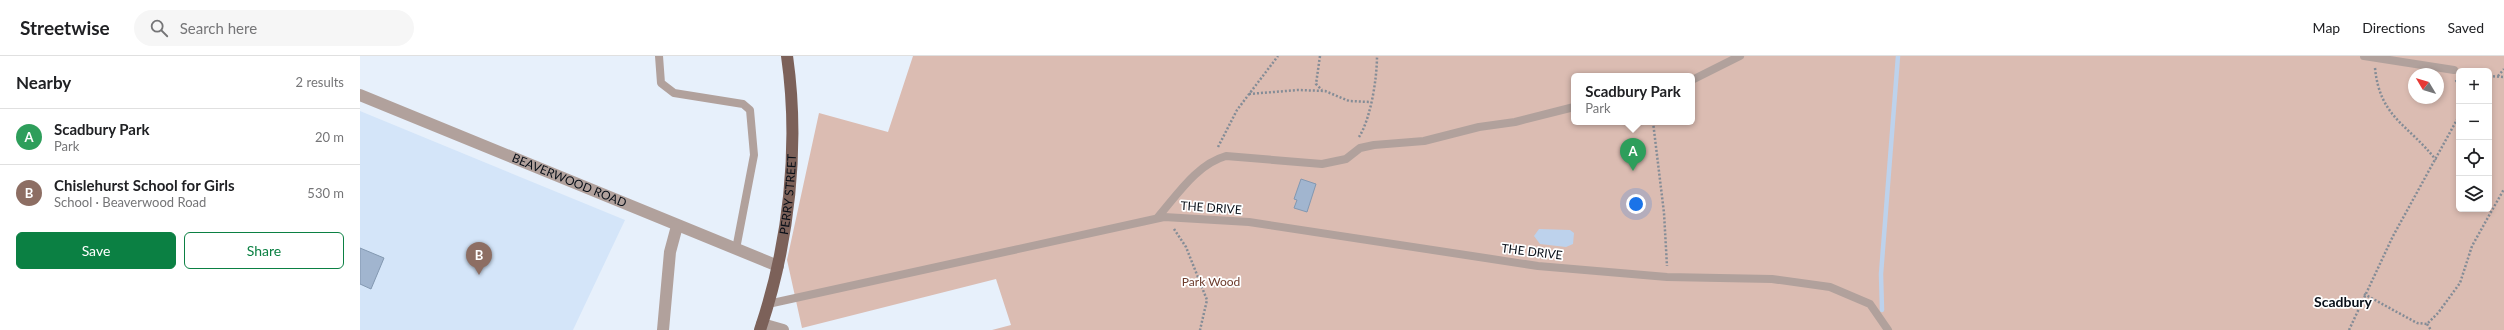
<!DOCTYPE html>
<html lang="en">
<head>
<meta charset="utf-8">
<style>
  :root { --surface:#fff; --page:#f6f6f6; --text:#202124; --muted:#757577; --line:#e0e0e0; --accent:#0b8043 }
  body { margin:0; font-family:Lato,sans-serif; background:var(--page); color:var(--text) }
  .controls { position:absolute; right:12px; top:12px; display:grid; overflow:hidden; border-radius:6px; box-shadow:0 2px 6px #0003 }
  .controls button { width:36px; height:36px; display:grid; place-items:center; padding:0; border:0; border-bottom:1px solid var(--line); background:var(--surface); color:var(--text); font:20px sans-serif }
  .compass { position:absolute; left:2048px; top:12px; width:36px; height:36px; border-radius:50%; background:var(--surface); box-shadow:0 2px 6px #0003; rotate:308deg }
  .you { position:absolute; left:1276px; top:148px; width:14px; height:14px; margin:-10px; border:3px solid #fff; border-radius:50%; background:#1a73e8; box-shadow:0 0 0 6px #1a73e833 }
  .badge { display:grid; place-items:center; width:26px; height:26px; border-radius:50%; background:var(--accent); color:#fff; font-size:13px; font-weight:700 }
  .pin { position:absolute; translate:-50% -33px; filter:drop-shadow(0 1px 2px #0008) }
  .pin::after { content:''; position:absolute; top:21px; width:14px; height:12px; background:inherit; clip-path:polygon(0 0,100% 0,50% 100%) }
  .popup { position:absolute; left:1211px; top:17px; width:124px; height:52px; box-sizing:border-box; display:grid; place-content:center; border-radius:6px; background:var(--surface); filter:drop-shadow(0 1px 3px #0005); font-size:13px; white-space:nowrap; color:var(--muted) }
  .popup b { font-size:15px; color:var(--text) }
  .popup::after { content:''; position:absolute; left:50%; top:100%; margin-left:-8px; border:8px solid transparent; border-top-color:var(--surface) }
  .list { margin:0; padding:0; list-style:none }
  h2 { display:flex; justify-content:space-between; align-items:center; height:52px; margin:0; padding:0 16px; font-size:17px }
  h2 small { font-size:13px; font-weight:400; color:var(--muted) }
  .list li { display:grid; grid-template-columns:26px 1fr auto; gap:12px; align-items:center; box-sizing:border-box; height:56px; padding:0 16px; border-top:1px solid var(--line) }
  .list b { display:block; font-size:15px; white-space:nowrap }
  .list p { margin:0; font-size:13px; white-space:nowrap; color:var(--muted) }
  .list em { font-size:13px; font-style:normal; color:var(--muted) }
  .actions { display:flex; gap:8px; padding:12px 16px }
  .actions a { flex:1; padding:9px 0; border:1px solid var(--accent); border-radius:6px; text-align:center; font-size:14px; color:var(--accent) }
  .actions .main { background:var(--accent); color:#fff }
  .icon { flex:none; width:22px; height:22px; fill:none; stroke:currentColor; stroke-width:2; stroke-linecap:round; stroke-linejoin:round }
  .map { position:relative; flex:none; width:2144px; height:274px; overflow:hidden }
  header { display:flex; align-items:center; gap:24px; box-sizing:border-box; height:56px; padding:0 20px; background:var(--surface); border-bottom:1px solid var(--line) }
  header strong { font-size:19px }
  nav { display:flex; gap:22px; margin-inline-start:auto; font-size:14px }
  .search { width:280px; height:36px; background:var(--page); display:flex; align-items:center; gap:10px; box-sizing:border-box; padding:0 14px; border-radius:22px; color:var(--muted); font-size:15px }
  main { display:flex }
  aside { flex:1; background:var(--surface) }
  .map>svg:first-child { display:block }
</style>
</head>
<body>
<header>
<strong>Streetwise</strong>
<div class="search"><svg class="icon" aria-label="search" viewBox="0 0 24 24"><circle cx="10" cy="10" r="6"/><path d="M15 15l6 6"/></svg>Search here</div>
<nav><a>Map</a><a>Directions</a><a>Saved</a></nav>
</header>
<main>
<aside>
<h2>Nearby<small>2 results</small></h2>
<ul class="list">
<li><span class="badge" style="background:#2e9e5b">A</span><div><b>Scadbury Park</b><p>Park</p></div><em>20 m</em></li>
<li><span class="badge" style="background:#8d6e63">B</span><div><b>Chislehurst School for Girls</b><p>School · Beaverwood Road</p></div><em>530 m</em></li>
</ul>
<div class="actions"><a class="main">Save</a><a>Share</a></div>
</aside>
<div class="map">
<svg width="2144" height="274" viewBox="0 0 2144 274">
  <rect width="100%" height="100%" fill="#e7f0fb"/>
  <!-- built -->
  <polygon fill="#d4e5f9" points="0,55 265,164 213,274 0,274"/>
  <!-- green -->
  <path fill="#dbbcb2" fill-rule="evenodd" d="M553,0H2144V274H632L651,269L636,223L442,272L427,204L459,57L528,76ZM2099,15H2129V153H2099ZM2054,18H2078V42H2054ZM1214,20H1332V66H1214Z"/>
  <!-- water -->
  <polygon fill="#bdd2ec" points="1179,173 1210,174 1214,177 1213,188 1206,191 1180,188 1174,180"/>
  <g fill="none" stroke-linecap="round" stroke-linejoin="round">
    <!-- stream -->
    <polyline stroke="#bdd2ec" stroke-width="4.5" points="1522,254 1521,218 1538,0"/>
  </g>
  <!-- building -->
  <g fill="#a1b5cf" stroke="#8398b1">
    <polygon points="941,123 956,128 947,156 934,152 937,144 934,143"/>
    <polygon points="0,192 24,202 11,233 0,228"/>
  </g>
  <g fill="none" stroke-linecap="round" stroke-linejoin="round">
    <!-- path -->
    <g stroke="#848c96" stroke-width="2.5" stroke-dasharray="2 2" stroke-linecap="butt">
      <polyline points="960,0 956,28 962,34"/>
      <path d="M2015,12C2020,62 2048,68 2076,104"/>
      <polyline points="2129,20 2144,21"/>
      <polyline points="2138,20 2144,13"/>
      <polyline points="2096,24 2099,34"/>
      <polyline points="889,38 938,34 965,35 989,45 1010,46"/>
      <polyline points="1293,66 1304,157 1307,210"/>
      <path d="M999,81C1011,62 1017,22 1017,0"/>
      <polyline points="858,91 877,54 918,0"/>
      <polyline points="814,173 826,191 847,244 840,274"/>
      <polyline points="2004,238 2057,267 2067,268 2078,257 2100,227 2112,190 2144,133"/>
      <polyline points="2067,268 2071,274"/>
      <polyline points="1989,274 2033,180 2099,60"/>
    </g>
    <!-- lane -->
    <g stroke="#b1a19c" stroke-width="8">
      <polyline points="299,0 301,27 314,37 383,48 390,54 394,99 376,193"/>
      <polyline points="2004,0 2094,14"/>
      <polyline points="1332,24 1380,0"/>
      <path d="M798,161C817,139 837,108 866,100L962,108L986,103L1000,92L1014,89L1064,85L1119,71L1155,66L1214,51"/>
      <polyline points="408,248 804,161 889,166 1178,210 1307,221 1412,223 1470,231 1510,248 1528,274"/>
    </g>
    <!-- street -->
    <g stroke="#b1a19c" stroke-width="12">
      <path id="s1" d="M0,39L418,210"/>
      <polyline points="402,268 423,274"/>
      <polyline points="303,274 310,196 317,170"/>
    </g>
    <!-- primary -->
    <path stroke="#7c6159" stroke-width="12" id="s2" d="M400,274C429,188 440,90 427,0"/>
  </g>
  <g text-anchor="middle" stroke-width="3.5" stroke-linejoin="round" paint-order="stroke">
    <!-- street labels -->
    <g font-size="12" fill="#080f18" stroke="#fff">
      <text dy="4" stroke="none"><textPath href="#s1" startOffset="226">BEAVERWOOD ROAD</textPath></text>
      <text dy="4" stroke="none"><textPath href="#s2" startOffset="139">PERRY STREET</textPath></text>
      <text transform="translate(851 152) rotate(4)" y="4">THE DRIVE</text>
      <text transform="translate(1172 196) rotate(7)" y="4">THE DRIVE</text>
    </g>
    <!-- park labels -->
    <g font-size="12" fill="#6c3b2c" stroke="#fff">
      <text x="851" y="230">Park Wood</text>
    </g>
    <!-- quarter labels -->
    <g font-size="14" font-weight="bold" fill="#080f18" stroke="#fff">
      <text x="1983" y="251">Scadbury</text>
    </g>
  </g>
</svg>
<div class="controls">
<button>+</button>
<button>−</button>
<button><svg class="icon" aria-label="locate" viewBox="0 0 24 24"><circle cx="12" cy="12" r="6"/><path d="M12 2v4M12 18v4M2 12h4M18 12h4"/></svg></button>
<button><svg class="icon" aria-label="layers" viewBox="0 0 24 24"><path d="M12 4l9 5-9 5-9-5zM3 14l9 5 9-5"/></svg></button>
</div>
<svg class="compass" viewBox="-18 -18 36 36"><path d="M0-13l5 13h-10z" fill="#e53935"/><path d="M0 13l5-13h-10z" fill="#757577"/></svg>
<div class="you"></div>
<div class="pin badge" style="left:1273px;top:115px;background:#2e9e5b">A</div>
<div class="popup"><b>Scadbury Park</b>Park</div>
<div class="pin badge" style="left:119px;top:219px;background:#8d6e63">B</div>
</div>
</main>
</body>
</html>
